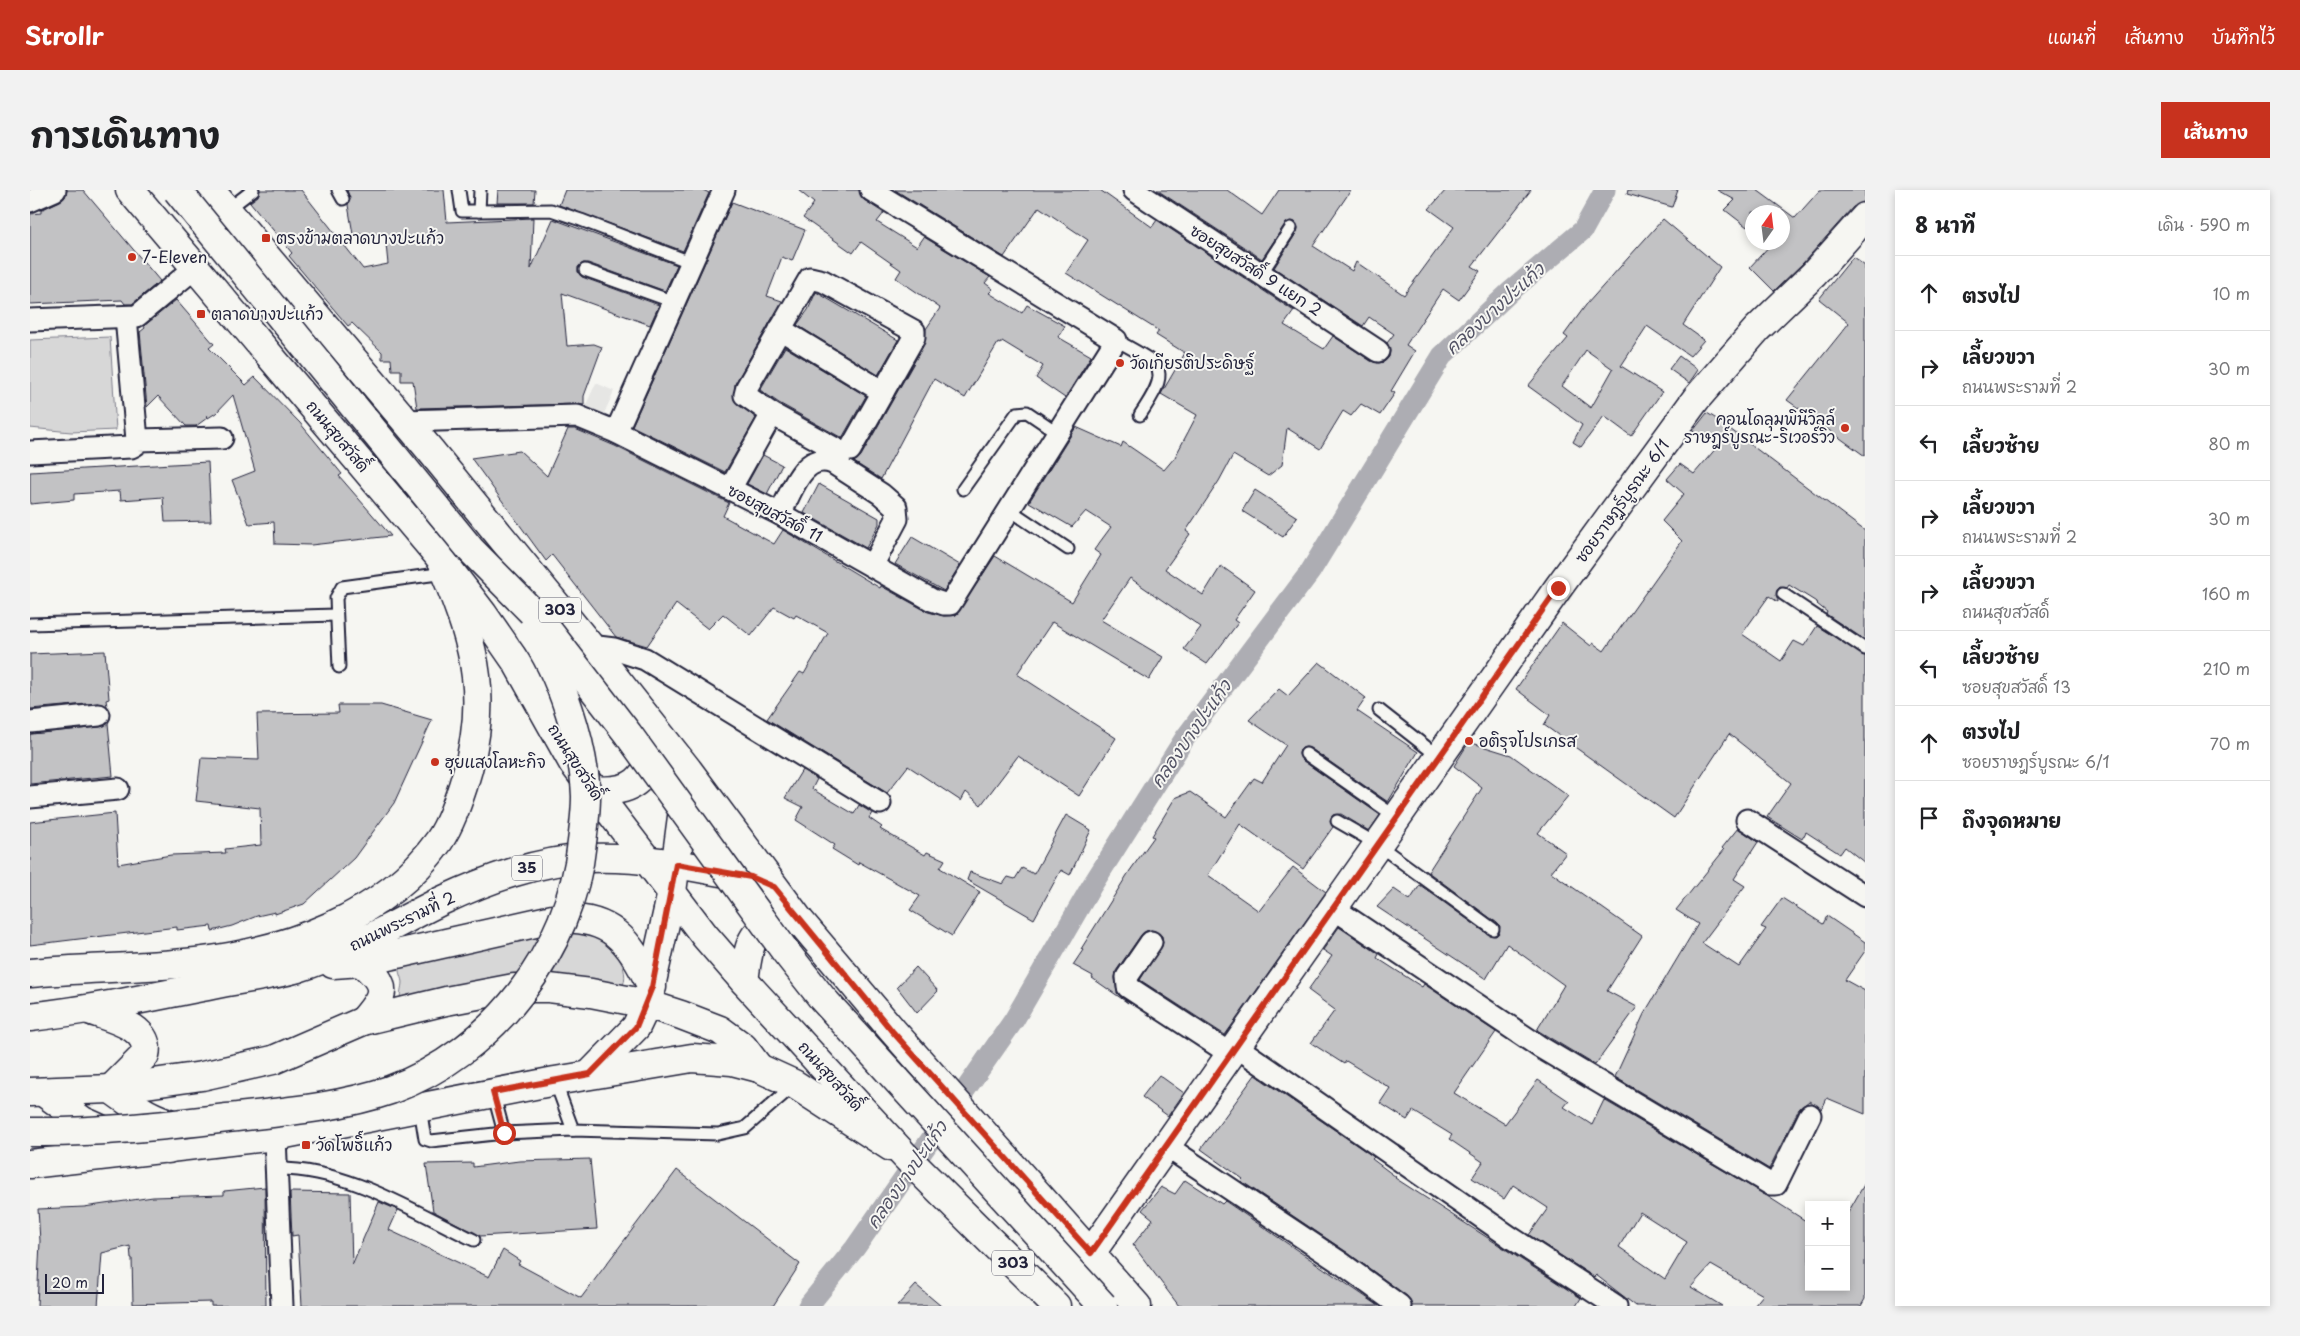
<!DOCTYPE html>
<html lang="th">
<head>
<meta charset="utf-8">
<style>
  :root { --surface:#fff; --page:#f2f2f2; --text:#202124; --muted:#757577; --line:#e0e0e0; --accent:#c8321e }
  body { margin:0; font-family:"Playpen Sans","Playpen Sans Thai",sans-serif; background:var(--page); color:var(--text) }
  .controls { position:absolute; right:15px; bottom:15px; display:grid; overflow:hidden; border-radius:0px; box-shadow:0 2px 8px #0003 }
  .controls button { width:45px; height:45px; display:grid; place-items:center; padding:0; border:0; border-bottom:1px solid var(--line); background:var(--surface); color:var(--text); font:25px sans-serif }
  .compass { position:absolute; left:1715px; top:15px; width:45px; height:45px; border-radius:50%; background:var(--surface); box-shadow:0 2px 8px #0003; rotate:14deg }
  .scale { position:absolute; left:15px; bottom:12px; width:59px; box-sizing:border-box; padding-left:5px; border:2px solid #22223b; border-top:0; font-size:14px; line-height:18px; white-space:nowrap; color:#22223b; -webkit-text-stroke:4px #f6f6f2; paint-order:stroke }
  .stop { position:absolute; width:15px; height:15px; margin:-11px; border:4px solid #c8321e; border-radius:50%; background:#fff }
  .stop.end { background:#c8321e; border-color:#fff; box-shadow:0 1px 5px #0008 }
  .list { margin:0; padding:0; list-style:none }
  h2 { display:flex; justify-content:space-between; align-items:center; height:65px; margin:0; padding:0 20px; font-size:21px }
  h2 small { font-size:16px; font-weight:400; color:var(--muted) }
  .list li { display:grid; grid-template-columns:32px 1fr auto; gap:15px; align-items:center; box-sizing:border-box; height:75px; padding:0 20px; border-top:1px solid var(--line) }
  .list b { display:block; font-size:19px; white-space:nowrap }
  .list p { margin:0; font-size:16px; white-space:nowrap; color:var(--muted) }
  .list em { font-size:16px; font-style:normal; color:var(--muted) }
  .icon { flex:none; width:28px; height:28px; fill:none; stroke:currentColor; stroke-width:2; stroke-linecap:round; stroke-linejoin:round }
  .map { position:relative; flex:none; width:1835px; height:1116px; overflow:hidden; border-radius:0px }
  header { display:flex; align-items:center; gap:30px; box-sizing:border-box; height:70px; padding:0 25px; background:var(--accent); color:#fff }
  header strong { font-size:24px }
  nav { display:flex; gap:28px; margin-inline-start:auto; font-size:18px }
  .intro { display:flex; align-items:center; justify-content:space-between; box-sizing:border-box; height:120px; padding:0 30px }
  h1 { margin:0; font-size:35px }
  .button { padding:12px 22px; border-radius:0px; background:var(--accent); color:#fff; font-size:18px; font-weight:700 }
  main { display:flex; gap:30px; padding:0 30px }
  aside { flex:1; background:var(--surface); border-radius:0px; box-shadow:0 2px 8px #0003 }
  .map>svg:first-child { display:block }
</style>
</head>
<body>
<header>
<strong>Strollr</strong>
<nav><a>แผนที่</a><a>เส้นทาง</a><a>บันทึกไว้</a></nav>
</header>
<div class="intro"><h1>การเดินทาง</h1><a class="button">เส้นทาง</a></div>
<main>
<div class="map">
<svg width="1835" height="1116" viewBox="0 0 1835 1116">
  <rect width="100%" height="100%" fill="#f6f6f2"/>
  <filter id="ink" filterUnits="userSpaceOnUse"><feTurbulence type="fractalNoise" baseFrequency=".02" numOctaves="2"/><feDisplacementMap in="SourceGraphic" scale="10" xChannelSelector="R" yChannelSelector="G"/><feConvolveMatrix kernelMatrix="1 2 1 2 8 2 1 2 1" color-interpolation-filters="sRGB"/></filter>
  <g filter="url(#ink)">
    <!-- built -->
    <polygon fill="#e6e6e4" points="566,193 584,201 573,226 554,219"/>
    <!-- green -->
    <g fill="#d7d7d7" stroke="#7c7c89">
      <polygon points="80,147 86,240 41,242 0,238 0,150"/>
      <path d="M532,738C543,741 558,742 567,747C582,755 602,779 592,797L371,809C369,803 372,798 372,792C371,786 368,782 369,776Z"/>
    </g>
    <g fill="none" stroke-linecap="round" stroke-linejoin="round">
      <!-- canal -->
      <polyline stroke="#adadb3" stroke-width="21" points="778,1116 825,1058 984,830 1061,697 1155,548 1280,382 1412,166 1481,101 1553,40 1575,0"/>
    </g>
    <!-- building -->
    <g fill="#c2c2c4" stroke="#22223b" fill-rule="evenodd">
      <polygon points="37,0 53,0 130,91 102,114 95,114 92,110 0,114 0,24 11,23 11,20 30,11 35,7"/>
      <polygon points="230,0 271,0 333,79 358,74 355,44 323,44 318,15 320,9 317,0 414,0 417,32 503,28 501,79 523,29 647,75 635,101 558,73 553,73 548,77 548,82 552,87 629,115 620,135 532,103 537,156 564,154 572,157 554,206 554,215 547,214 387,218 383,191 371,191 371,180 362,180 361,169 352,169 352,162 322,133 318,136 259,66 262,63 220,12 228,6"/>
      <polygon points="468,0 505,0 504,13 467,13"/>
      <polygon points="535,0 673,0 679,3 653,61 529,15"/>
      <polygon points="768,0 829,0 834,10 854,23 847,32 887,57 894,47 960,87 955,93 963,99 959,103 992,123 997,115 1035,136 1028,147 1061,166 1035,208 1006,188 1013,176 972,151 970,154 968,153 935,208 904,189 851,289 824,272 831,266 895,153 896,139 910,118 866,88 871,80 831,52 823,63 773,28 784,13"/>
      <polygon points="865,0 1070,0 1122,37 1127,30 1264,121 1254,135 1294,159 1303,146 1341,171 1348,173 1354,172 1359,167 1360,161 1357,153 1364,144 1339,127 1333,136 1244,78 1267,42 1268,38 1265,32 1261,31 1255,34 1232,69 1127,0 1197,0 1232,25 1249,0 1321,0 1283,56 1322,81 1326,72 1374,105 1424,37 1399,19 1416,0 1501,0 1442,76 1450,81 1429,110 1413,99 1376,155 1385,161 1361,201 1365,203 1350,225 1331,214 1321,226 1313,221 1290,259 1257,238 1252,275 1238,286 1203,265 1189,291 1156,341 1160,344 1135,379 1173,405 1191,376 1225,400 1204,430 1208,433 1177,474 1154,459 1171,437 1100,388 1071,430 1133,467 1119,490 1022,432 987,484 1086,548 1049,606 988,566 951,615 936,602 931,611 878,576 857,603 737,529 770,482 774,484 798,443 766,425 764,428 744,417 721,446 693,424 678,439 646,414 617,456 586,447 522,365 516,371 441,268 490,261 517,286 538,239 545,239 585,256 699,313 693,326 744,354 753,340 850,398 851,396 898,422 914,426 926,425 965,366 1042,412 1071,365 1064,360 1081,337 1056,321 1042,337 999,312 1046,237 1091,257 1093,252 1134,280 1145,267 1167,225 1131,204 1155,163 1126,145 1129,141 1036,83 1058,50 1009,17 974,67"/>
      <polygon points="1598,0 1648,0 1642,17 1597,4"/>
      <polygon points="1687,0 1727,0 1765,28 1790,0 1835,0 1835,12 1823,17 1773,73 1744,101 1720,77 1743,52 1752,52 1752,22 1722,22 1722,28 1717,37 1695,20 1705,10"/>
      <polygon points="702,12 775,40 762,71 752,67 737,106 752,111 705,194 704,210 726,228 695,282 602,236"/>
      <path d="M1633,29L1690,77L1653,135L1674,150L1660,166L1617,136L1591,176L1632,202L1601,246L1574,226L1551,257L1543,252L1552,235L1498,196L1538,148L1534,145L1556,115ZM1556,160L1583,179L1561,218L1532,196Z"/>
      <polygon points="1823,67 1835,76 1835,266 1757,210 1819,133 1789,109"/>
      <polygon points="786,102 868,150 848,185 767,135 778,120"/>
      <polygon points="146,110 184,154 179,158 216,195 225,187 270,233 312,284 309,286 361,346 281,355 245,354 244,332 219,334 202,290 225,281 203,205 186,223 178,228 177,225 177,228 166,236 156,236 128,206 117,217 110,142 115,138 114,136"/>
      <polygon points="755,157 836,206 812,248 749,213 730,200"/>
      <polygon points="1649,166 1668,180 1659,193 1639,179"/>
      <polygon points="1677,223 1701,238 1700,239 1835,341 1835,450 1796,424 1797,422 1787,414 1788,413 1759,395 1757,398 1750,397 1747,400 1748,412 1739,406 1712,444 1751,471 1764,451 1774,456 1787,436 1835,466 1835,673 1815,657 1810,664 1776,642 1772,649 1737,627 1761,593 1699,544 1644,628 1514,535 1520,525 1486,499 1532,433 1561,456 1563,453 1574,461 1652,351 1632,331 1654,304 1637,289 1650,274 1664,284 1688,256 1663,241"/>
      <polygon points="733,265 752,275 737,304 717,294"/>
      <polygon points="178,272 181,331 135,332 133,307 91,310 90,301 44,304 44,310 0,314 0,282"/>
      <polygon points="789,294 849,328 849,334 836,358 774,323"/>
      <polygon points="1225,300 1267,327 1253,347 1212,321"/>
      <polygon points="882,347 930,375 914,401 865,374"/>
      <polygon points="75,461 79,509 76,510 77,516 68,513 0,519 0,464"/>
      <polygon points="1289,472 1336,508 1327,521 1388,562 1358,612 1280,558 1276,557 1270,559 1269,564 1272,570 1350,625 1339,641 1311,624 1303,625 1300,631 1303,637 1273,679 1210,634 1178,685 1229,721 1263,677 1296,702 1195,845 1110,790 1133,753 1132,746 1122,740 1116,741 1111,745 1086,781 1085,788 1087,803 1098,813 1062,788 1063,786 1043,775 1053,760 1051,759 1099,682 1124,647 1122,646 1145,608 1160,602 1196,627 1224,588 1232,592 1256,555 1219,530 1249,499 1258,506"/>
      <polygon points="308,515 351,515 402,530 364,613 324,668 274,714 245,724 245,722 227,726 202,736 182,741 181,736 147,740 147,737 0,755 0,632 85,623 88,674 141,665 196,663 195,659 231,655 230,618 166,611 171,568 229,570 227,524 309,523"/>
      <polygon points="78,533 83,586 0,594 0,544 70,537"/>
      <polygon points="1439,552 1481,565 1538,606 1508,643 1536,663 1521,682 1612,746 1577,801 1607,817 1565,875 1507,840 1534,795 1477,754 1456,789 1347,717 1364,699 1380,710 1390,695 1459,745 1466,746 1469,743 1470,736 1467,733 1398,682 1452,598 1424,576"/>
      <polygon points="772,580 787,589 782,599 824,624 829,615 842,623 839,628 852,637 850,639 895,665 897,662 915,670 910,678 950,702 922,746 880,720 890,706 829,672 828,675 802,659 805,655 766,630 773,617 755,608"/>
      <polygon points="1036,625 1061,640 1040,685 1031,680 1004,729 937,690 940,682 973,694 978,687 985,689 992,678 1004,684"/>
      <polygon points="1708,638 1728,652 1704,689 1715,696 1672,753 1709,777 1736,739 1731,737 1752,708 1793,734 1797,726 1835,752 1835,761 1815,790 1835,801 1835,924 1797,908 1792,919 1779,911 1769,919 1739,979 1585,887 1614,824 1668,734 1646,720 1694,660 1692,658"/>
      <path d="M1309,737L1349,764L1347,768L1392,797L1394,794L1466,842L1424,903L1475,934L1508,890L1539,911L1534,917L1562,935L1574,910L1737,1006L1779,1033V1097H1816V1026L1835,993V1109L1831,1116H1724L1733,1105L1681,1075L1661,1097L1692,1116H1606L1566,1085L1564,1087L1499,1045L1518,1018L1483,995L1474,1009L1442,988L1453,972L1419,949L1422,945L1383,921L1377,930L1350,913L1360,898L1316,871L1314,874L1281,853L1305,820L1278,800L1302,766L1293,760ZM1610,1022L1657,1052L1635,1089L1589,1057Z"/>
      <polygon points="886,777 908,801 887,823 867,797"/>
      <polygon points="1129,885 1154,903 1138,926 1112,907"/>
      <polygon points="1225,885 1344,967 1342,969 1366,987 1365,988 1551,1108 1546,1116 1382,1116 1377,1106 1318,1063 1211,991 1213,989 1171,959"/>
      <polygon points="560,969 567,1039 450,1046 403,1021 396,974 443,973 443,977 489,971"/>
      <polygon points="647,980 770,1074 743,1116 272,1116 268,1045 262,1046 260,1002 320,1003 322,1075 349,1012 368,1020 359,1040 459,1087 473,1060 490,1071 488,1074 551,1108"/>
      <polygon points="1155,990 1192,1014 1195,1011 1349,1116 1149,1116 1103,1055 1123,1029 1112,1020 1131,997 1145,1004"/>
      <polygon points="235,997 236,1116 181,1116 181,1112 103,1114 102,1068 101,1068 100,1056 72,1063 68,1116 7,1116 10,1051 8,1019 54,1017 123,1007 194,1005 194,1001"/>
      <polygon points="886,1095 911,1116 867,1116"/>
    </g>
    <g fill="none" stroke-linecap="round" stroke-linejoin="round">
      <defs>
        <g id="lane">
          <polyline points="308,0 313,9"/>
          <polyline points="429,0 432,21 449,21"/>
          <polyline points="450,0 449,21 521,20 551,30 660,72"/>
          <polyline points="197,20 223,0"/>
          <polyline points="555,80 644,112"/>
          <polyline points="1231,84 1261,38"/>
          <path d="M1086,150C1132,176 1143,176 1110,225"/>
          <polyline points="933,299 987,223 997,222 1028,243"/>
          <polyline points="980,320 1038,359"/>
          <polyline points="1753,404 1835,459"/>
          <polyline points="0,434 306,425"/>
          <polyline points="309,477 306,408 312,397 415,383"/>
          <polyline points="1349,520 1409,567"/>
          <polyline points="1276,564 1366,627"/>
          <polyline points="1307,631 1347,654 1463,739"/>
          <polyline points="525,891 543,940"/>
          <polyline points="463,902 474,943"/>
          <polyline points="390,918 395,949 401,951 474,943 543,940 688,944 715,938 764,895"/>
          <path d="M247,979C317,978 383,1021 444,1050"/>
        </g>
        <g id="street">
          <polyline points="1104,0 1348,161"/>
          <polyline points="0,11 25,0"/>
          <polygon points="780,88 793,91 884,141 884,147 820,260 811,262 742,224 715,205 717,197"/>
          <polyline points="96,127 107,250"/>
          <polyline points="0,130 107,126 166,77"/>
          <polyline points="750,139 853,202"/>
          <polyline points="374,231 547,226 586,242 750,324 902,410 914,414 920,414 1086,150 841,0"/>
          <polyline points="586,242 694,0"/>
          <polyline points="0,262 101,257 105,255 107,250 192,248"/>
          <polyline points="700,299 742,224"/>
          <path d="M750,324C761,303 773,261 803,273L851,304L866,317L867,329L842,376"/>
          <polyline points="560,456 584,459 615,469 850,613"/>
          <polyline points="0,532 69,525"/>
          <polyline points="0,607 88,599"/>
          <polyline points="1717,630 1835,706"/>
          <polyline points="1303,718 1510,857 1740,994 1746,994 1780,925"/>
          <polyline points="1121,752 1097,787 1098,797 1202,865"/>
          <polyline points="1207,857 1480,1047 1586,1116"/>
          <polyline points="245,946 252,1116"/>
          <polyline points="1136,956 1311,1073 1370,1116"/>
        </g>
        <g id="secondary">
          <path d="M0,783C55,778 111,778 166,772C256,761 354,728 409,651C420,635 427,614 433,596C460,513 447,459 414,380"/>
          <polyline points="0,974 245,946 525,891 662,868 702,871 729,878 764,894 861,957"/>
          <polyline points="1061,1063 1528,398 1666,209 1727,139 1784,84 1835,27"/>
        </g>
        <g id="primary">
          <polyline points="100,0 407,364 453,424 487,473 543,573 675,746 714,791 875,966 1026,1116"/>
          <polyline points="180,0 400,260 560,456 658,580 770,731 863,841 1107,1116"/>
          <path d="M563,600C603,604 616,590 627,553"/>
          <polyline points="277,768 330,721"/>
          <path d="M331,772C359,796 356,804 333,831"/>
          <path d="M303,774L331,772L523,729C581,724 599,750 622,797"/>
          <path d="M714,791C719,757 718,734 759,732"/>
          <path d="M59,820C79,828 122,836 115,865L81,899C95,909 108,920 124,927C150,939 180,944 207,950"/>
          <path d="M0,827C62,820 122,807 182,795C210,789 240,786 268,778C319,762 364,734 411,711C458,689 507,671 559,668C612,666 665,677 717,687"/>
          <polyline points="560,884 606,837 617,814 642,702 655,604"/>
          <polyline points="0,902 81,899 172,886 243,870 333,831 416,811 484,798 519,798 561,803 617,814 651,825 690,840 713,857 729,878"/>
          <polyline points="13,902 53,931 91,948 138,959"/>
        </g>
      </defs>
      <!-- lane casing -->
      <use href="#lane" stroke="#22223b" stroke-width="15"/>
      <!-- street casing -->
      <use href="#street" stroke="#22223b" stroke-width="25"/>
      <!-- secondary casing -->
      <use href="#secondary" stroke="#22223b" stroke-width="31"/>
      <!-- primary casing -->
      <use href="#primary" stroke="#22223b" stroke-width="31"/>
      <!-- lane -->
      <use href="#lane" stroke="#f6f6f2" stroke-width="11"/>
      <!-- street -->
      <use href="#street" stroke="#f6f6f2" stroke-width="21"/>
      <!-- secondary -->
      <use href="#secondary" stroke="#f6f6f2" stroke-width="28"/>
      <!-- primary -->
      <use href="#primary" stroke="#f6f6f2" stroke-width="28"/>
      <defs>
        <g id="primary-bridge">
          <polyline points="147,0 441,360 510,430 598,544 755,761 792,808 1073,1116"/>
          <path d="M0,942C66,943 132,936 197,928C251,922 308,918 360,900C463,863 541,761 552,652C554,637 556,621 556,606C554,556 531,482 501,442"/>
        </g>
      </defs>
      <!-- primary-bridge casing -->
      <use href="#primary-bridge" stroke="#22223b" stroke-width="31" stroke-linecap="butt"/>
      <!-- primary-bridge -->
      <use href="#primary-bridge" stroke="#f6f6f2" stroke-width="28"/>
    </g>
  </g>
  <g fill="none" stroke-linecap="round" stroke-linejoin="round" filter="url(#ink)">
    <!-- route -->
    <polyline stroke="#c8321e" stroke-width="6" points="474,943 463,902 560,884 606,837 622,797 646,674 721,687 744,697 862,841 1061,1063 1528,398"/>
  </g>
  <!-- markers -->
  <g fill="#c8321e" stroke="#f6f6f2" stroke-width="2">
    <rect x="231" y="43" width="10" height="10" rx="2.5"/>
    <circle cx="102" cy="67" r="5"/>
    <rect x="166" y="119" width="10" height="10" rx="2.5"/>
    <circle cx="1090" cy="173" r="5"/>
    <circle cx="1815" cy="238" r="5"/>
    <circle cx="1439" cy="551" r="5"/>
    <circle cx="405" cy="572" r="5"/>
    <rect x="271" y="950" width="10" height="10" rx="2.5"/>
  </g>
  <g text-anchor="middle" stroke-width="4" stroke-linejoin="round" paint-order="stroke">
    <!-- shield labels -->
    <g fill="#f6f6f2" stroke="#626272" stroke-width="1">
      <rect x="509" y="407.5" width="42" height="25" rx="4"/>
      <rect x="482" y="665.5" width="30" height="25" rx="4"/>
      <rect x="962" y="1060.5" width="42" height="25" rx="4"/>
    </g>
    <g font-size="15" font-weight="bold" fill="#22223b">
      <text x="530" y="425">303</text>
      <text x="497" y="683">35</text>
      <text x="983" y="1078">303</text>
    </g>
    <!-- poi labels -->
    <g font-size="16" fill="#22223b" stroke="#f6f6f2" text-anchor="start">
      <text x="246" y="54">ตรงข้ามตลาดบางปะแก้ว</text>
      <text x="112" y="73">7-Eleven</text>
      <text x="181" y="130">ตลาดบางปะแก้ว</text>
      <text x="1100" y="179">วัดเกียรติประดิษฐ์</text>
      <text x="1805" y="235" text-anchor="end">คอนโดลุมพินีวิลล์<tspan x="1805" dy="18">ราษฎร์บูรณะ-ริเวอร์วิว</tspan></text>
      <text x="1449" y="557">อติรุจโปรเกรส</text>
      <text x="415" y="578">ฮุยแสงโลหะกิจ</text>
      <text x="286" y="961">วัดโพธิ์แก้ว</text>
    </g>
    <!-- street labels -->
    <g font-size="16" fill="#22223b" stroke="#f6f6f2">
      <text transform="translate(1226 80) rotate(33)" y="6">ซอยสุขสวัสดิ์ 9 แยก 2</text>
      <text transform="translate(308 246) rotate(50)" y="6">ถนนสุขสวัสดิ์</text>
      <text transform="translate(1592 311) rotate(-54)" y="6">ซอยราษฎร์บูรณะ 6/1</text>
      <text transform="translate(745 323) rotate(28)" y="6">ซอยสุขสวัสดิ์ 11</text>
      <text transform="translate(546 572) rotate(57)" y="6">ถนนสุขสวัสดิ์</text>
      <text transform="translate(372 731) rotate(-26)" y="6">ถนนพระรามที่ 2</text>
      <text transform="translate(801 886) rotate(48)" y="6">ถนนสุขสวัสดิ์</text>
    </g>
    <!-- water labels -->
    <g font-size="18" font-style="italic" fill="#535365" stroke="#f6f6f2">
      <text transform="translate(1465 119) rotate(-42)" y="6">คลองบางปะแก้ว</text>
      <text transform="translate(1161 544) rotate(-55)" y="6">คลองบางปะแก้ว</text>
      <text transform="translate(877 985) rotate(-55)" y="6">คลองบางปะแก้ว</text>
    </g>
  </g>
</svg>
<div class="controls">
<button>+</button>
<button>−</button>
</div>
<svg class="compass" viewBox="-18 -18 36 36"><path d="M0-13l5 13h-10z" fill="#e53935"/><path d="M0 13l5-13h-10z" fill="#757577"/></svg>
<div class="scale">20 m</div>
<div class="stop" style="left:474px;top:943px"></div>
<div class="stop end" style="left:1528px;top:398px"></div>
</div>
<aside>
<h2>8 นาที<small>เดิน · 590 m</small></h2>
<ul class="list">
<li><svg class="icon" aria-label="ahead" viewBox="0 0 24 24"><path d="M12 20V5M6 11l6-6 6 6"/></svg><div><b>ตรงไป</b></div><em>10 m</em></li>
<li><svg class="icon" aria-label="right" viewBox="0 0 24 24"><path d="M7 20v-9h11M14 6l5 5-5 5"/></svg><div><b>เลี้ยวขวา</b><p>ถนนพระรามที่ 2</p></div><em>30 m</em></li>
<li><svg class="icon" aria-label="left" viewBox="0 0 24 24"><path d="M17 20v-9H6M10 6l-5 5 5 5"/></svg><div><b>เลี้ยวซ้าย</b></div><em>80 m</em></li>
<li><svg class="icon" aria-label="right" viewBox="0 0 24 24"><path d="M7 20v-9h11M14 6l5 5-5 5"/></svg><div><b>เลี้ยวขวา</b><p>ถนนพระรามที่ 2</p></div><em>30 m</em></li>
<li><svg class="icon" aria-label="right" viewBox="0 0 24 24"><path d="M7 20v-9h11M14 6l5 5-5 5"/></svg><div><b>เลี้ยวขวา</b><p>ถนนสุขสวัสดิ์</p></div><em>160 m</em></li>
<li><svg class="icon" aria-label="left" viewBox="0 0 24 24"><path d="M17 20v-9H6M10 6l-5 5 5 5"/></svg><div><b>เลี้ยวซ้าย</b><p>ซอยสุขสวัสดิ์ 13</p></div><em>210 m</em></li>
<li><svg class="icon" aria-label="ahead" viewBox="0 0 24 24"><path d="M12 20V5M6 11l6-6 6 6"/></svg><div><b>ตรงไป</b><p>ซอยราษฎร์บูรณะ 6/1</p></div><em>70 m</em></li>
<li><svg class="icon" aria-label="arrive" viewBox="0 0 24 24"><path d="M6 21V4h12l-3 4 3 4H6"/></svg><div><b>ถึงจุดหมาย</b></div></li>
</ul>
</aside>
</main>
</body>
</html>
